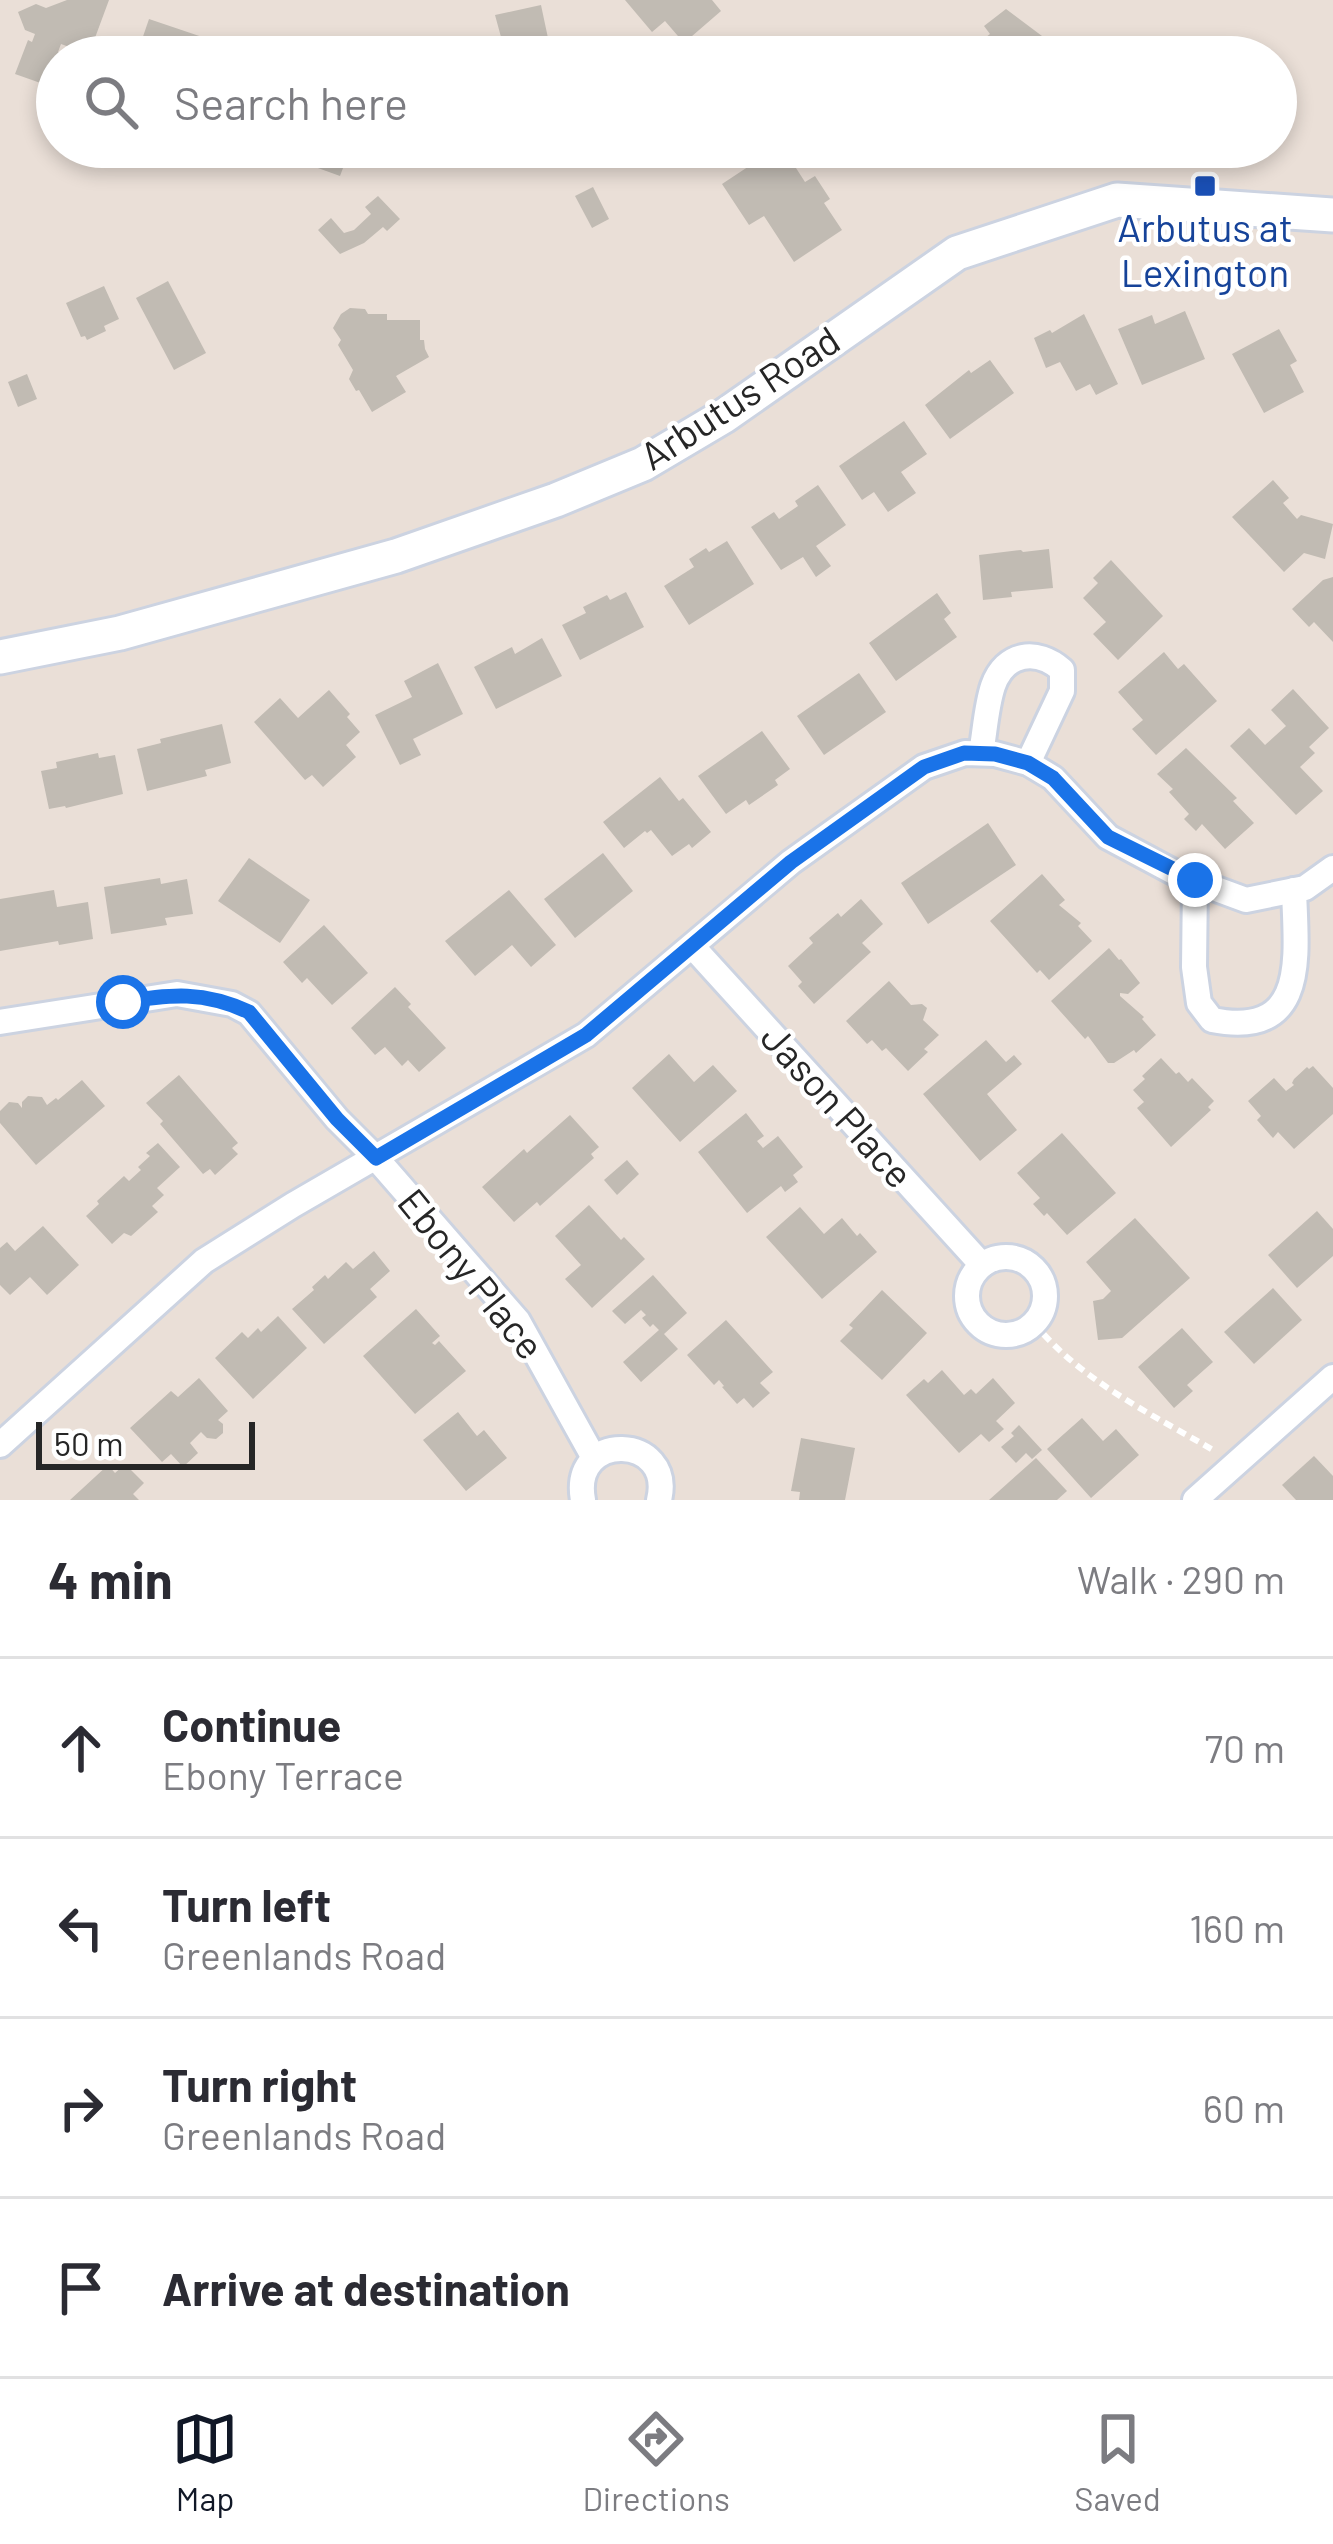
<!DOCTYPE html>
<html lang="en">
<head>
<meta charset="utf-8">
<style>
  :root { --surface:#fff; --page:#f7f7f7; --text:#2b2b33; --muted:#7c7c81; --line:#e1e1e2; --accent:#111827 }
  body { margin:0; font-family:Barlow,sans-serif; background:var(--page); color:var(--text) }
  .scale { position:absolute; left:36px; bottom:30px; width:219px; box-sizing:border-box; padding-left:12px; border:6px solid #262626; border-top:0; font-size:33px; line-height:42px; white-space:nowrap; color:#262626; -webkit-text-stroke:9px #fff; paint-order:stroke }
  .stop { position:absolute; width:36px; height:36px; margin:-27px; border:9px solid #1a73e8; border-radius:50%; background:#fff }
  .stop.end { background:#1a73e8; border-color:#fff; box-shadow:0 3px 12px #0008 }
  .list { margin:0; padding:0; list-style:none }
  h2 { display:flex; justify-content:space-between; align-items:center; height:156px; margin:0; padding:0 48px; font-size:51px }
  h2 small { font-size:39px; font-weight:400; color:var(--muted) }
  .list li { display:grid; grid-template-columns:78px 1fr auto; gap:36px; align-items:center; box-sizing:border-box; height:180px; padding:0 48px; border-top:3px solid var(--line) }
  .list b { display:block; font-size:45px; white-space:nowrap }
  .list p { margin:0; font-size:39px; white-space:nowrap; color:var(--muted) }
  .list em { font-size:39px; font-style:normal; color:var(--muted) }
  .icon { flex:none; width:66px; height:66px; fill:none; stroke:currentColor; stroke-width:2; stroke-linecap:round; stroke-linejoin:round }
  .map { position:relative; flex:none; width:1333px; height:1500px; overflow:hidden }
  .search { position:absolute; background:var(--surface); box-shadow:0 6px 18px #0003; left:36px; right:36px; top:36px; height:132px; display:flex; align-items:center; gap:30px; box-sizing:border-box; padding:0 42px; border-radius:66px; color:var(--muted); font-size:45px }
  .sheet { height:876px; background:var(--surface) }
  nav { display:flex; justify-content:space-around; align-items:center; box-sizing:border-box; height:168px; border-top:3px solid var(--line); background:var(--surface); font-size:33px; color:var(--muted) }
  nav a { display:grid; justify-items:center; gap:6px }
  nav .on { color:var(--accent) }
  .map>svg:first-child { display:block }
</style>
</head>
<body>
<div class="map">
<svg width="1333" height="1500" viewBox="0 0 1333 1500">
  <rect width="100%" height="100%" fill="#eadfd7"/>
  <!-- building -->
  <g fill="#c1bbb3">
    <polygon points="67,0 109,0 89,54 61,44 58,52 61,53 57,57 49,86 15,74 28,40 32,42 35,34 25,30 18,12 36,4 46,8"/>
    <polygon points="625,0 712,0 721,11 684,43 665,21 652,32"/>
    <polygon points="541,5 552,57 419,57 501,37 495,15"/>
    <polygon points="1006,9 1070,57 960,57 990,34 984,26"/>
    <polygon points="149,19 220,43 216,57 136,57"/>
    <polygon points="251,147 351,147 340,176 282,155 277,168 247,158"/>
    <polygon points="521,147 564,147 566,154 524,163"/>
    <polygon points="778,147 794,147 804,163 796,168 805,182 815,176 830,199 824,203 842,230 794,262 764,216 749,225 722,184"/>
    <polygon points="593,187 609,219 592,228 575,196"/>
    <polygon points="378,196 400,219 387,231 383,227 364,243 340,254 318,230 331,218 344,233 354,230 371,214 365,207"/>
    <polygon points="168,281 206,353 174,370 136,298"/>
    <polygon points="104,286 119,319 104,326 106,331 87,340 85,336 81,337 66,303"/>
    <polygon points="350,308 365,309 368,314 387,314 387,320 420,320 420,340 424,340 425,349 429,357 396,376 406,392 372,412 359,390 356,391 349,379 353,370 338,345 341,340 333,328 341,314"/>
    <polygon points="1185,311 1205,359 1142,385 1118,329 1152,315 1155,324"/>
    <polygon points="1084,314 1118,384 1096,395 1090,384 1076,391 1060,362 1046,368 1034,338 1050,330 1052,333"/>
    <polygon points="1279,329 1297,361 1290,365 1304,392 1264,413 1232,354"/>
    <polygon points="990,360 1014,393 950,439 925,405 969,370 971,373"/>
    <polygon points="27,374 37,399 18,407 8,382"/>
    <polygon points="904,421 927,454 901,472 916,493 888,512 874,492 862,500 839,466"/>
    <polygon points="1273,480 1289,498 1283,503 1297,519 1301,515 1333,524 1325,559 1304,553 1284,572 1232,517"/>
    <polygon points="818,485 846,525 816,546 831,566 816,577 803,557 781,570 751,527 774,512 779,519 798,506 795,501"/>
    <polygon points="727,541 754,584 689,625 664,586 694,567 689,559 706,548 709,552"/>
    <polygon points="1049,549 1053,588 1011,592 1012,597 983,600 979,555 1021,550 1023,552"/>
    <polygon points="1111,560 1163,616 1118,660 1093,634 1106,622 1083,598 1098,583 1093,578"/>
    <polygon points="1333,577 1333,642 1314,622 1309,627 1292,609 1323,580"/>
    <polygon points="626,592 644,627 580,660 562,625 586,613 583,607 607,595 610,600"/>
    <polygon points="937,593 951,613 944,619 957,637 896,681 869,643"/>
    <polygon points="542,638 562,676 496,709 474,667 512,647 515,654"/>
    <polygon points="1164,652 1178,669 1184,664 1217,701 1156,755 1132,729 1143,720 1118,692"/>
    <polygon points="438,663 463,714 413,739 421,755 400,765 375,715 412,697 404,681"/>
    <polygon points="859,673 886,712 824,755 797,716"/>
    <polygon points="1293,689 1329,728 1309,747 1315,753 1300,767 1323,791 1296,815 1230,746 1249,728 1265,745 1286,726 1271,710"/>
    <polygon points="329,690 350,714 347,717 360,732 346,745 356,757 323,787 312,775 305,780 254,722 280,698 298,718"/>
    <polygon points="222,724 231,763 205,770 207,776 147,791 137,749 161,743 160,739"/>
    <polygon points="762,731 790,769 775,780 778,785 749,805 746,800 726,814 698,776"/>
    <polygon points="1186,748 1237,798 1233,801 1254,823 1225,849 1202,824 1196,831 1184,819 1189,814 1169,792 1173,789 1157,774"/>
    <polygon points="98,753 99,758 115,755 123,794 66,808 65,806 49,809 41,771 57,768 56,762"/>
    <polygon points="660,777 679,801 683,798 711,832 692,848 689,844 672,856 651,830 647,833 645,831 624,848 603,822"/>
    <polygon points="988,823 1016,865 928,924 901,883"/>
    <polygon points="603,853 633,891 575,938 544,899"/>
    <polygon points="249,858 310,900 280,943 218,901"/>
    <polygon points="1042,874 1065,900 1059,905 1081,923 1078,926 1092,941 1049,980 1040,970 1037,973 990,921"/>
    <polygon points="160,878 161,884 187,879 193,914 165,918 167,925 111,934 104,887"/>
    <polygon points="54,890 57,907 88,902 93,939 59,945 58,941 0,951 0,899"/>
    <polygon points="509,890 556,945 531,967 512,945 475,976 445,941"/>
    <polygon points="861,899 883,924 862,943 871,952 814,1004 798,986 802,982 788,966 813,943 809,938 838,913 841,917"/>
    <polygon points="324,925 368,973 332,1005 307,978 302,983 283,962"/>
    <polygon points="1109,948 1119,960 1121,959 1140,983 1128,994 1120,993 1120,996 1144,1017 1142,1019 1156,1035 1136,1053 1134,1050 1114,1063 1108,1063 1088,1036 1085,1039 1051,1001"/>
    <polygon points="889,981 911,1005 922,1004 927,1008 923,1020 939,1035 924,1049 928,1052 908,1071 886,1048 882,1051 872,1040 867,1044 846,1021"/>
    <polygon points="395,987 411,1004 408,1007 446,1048 419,1072 408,1060 402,1066 385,1047 375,1055 351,1028"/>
    <polygon points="986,1040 1006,1062 1014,1055 1022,1064 987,1094 1017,1130 980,1161 923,1094"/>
    <polygon points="669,1054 694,1082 713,1065 737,1091 680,1142 632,1088"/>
    <polygon points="1161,1058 1176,1074 1179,1072 1188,1082 1192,1078 1214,1101 1208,1107 1211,1110 1171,1147 1137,1108 1144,1102 1133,1090 1145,1079 1142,1076"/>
    <polygon points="1313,1066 1333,1088 1333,1114 1294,1149 1278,1132 1273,1138 1257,1120 1261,1116 1248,1101 1274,1078 1286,1091 1294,1085 1292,1083 1294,1079 1307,1067 1309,1069"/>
    <polygon points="179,1075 238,1143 232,1148 238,1154 215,1175 210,1169 203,1174 160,1124 163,1121 146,1103"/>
    <polygon points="82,1080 105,1106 36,1165 0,1123 0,1111 9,1102 18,1103 22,1108 22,1102 28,1096 42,1097 47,1105 56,1098 58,1100"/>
    <polygon points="746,1113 764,1136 757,1141 763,1148 778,1136 803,1167 793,1175 798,1182 785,1192 781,1186 747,1213 698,1152"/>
    <polygon points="570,1115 599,1147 591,1154 594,1158 540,1206 537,1202 514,1222 482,1187 524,1149 527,1153"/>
    <polygon points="1062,1133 1116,1193 1067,1235 1047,1213 1044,1216 1033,1204 1040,1198 1017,1173"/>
    <polygon points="158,1143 180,1167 157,1188 164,1195 152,1206 158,1212 131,1236 124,1233 112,1244 86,1216 99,1204 97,1201 124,1176 129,1181 141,1170 138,1167 150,1156 146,1153"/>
    <polygon points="627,1160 639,1174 617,1195 604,1180"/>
    <polygon points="589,1205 621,1240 624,1237 645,1259 592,1308 565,1279 581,1265 555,1236"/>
    <polygon points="800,1207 824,1234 842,1218 857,1236 860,1233 877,1252 822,1299 766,1237"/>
    <polygon points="1317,1211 1333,1229 1333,1256 1297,1288 1268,1255"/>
    <polygon points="1135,1218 1190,1278 1122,1338 1098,1340 1093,1301 1103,1299 1111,1291 1086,1262"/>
    <polygon points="43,1226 79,1265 47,1295 30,1277 10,1295 0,1285 0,1248 7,1242 15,1251"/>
    <polygon points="374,1251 390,1271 370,1289 377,1297 324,1344 292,1309 314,1290 312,1287 325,1275 328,1279 346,1262 353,1269"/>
    <polygon points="653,1275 687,1313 664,1334 678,1349 641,1382 623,1362 659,1330 653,1324 650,1327 642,1318 646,1315 641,1310 625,1324 612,1311"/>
    <polygon points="1273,1288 1302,1320 1254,1364 1224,1332"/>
    <polygon points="882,1290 927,1333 882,1380 840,1341 853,1328 849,1325"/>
    <polygon points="416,1309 440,1336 432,1343 435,1345 439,1341 466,1371 415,1414 363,1356"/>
    <polygon points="278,1316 307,1348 253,1399 215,1358 242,1332 248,1338 258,1328 261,1332"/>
    <polygon points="726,1320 773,1372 760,1383 770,1393 753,1408 744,1398 737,1404 722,1387 724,1386 719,1380 714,1385 687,1355"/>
    <polygon points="1182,1328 1213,1362 1187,1385 1193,1391 1174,1408 1138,1367"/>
    <polygon points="942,1370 964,1395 971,1389 976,1394 993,1378 1015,1403 996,1421 1004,1429 989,1442 981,1434 959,1453 906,1395 924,1379 928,1383"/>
    <polygon points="199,1378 228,1411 218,1420 223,1424 223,1433 216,1439 207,1438 201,1432 190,1443 198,1453 183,1467 171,1454 162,1462 130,1428 171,1391 178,1397"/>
    <polygon points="458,1412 477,1436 484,1430 507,1458 466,1491 423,1440"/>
    <polygon points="1082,1418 1103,1441 1116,1429 1139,1455 1091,1498 1047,1449"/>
    <polygon points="1019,1425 1042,1450 1032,1459 1026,1453 1016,1463 1001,1447 1014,1436 1011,1433"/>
    <polygon points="801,1438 855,1448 845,1500 799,1500 800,1492 791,1491"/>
    <polygon points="1314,1456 1333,1476 1333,1500 1296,1500 1282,1485"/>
    <polygon points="1036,1458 1067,1491 1057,1500 989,1500"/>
    <polygon points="125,1464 144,1483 133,1494 139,1500 70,1500 108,1465 115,1473"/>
  </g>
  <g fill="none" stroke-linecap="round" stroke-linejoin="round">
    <defs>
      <g id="street">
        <path d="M981,753C985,732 986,707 993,686C1005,652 1037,648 1062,670V691L1028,763"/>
        <path d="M1195,881L1194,967L1199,1003L1212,1020C1309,1039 1296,956 1294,890"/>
        <polyline points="693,947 982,1265"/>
        <polyline points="0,1022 177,994 232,1004 249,1013 337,1119 376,1158 518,1321 594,1458"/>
        <circle cx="1006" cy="1296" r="39"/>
        <polyline points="0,1445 204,1261 293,1205 586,1035 791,862 924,767 965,753 995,754 1028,763 1053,778 1108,837 1181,876 1246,900 1305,888 1333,868"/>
        <path d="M583,1500C570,1430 675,1434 659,1500"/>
        <polyline points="1195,1500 1333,1377"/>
      </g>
      <polyline id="secondary" points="0,657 120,633 396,556 556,500 643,464 724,416 957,253 1117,200 1333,215"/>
    </defs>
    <!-- street casing -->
    <use href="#street" stroke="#ccd3e1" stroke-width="30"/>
    <!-- secondary casing -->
    <use href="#secondary" stroke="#ccd3e1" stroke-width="39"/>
    <!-- path -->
    <path stroke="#fff" stroke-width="6" stroke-dasharray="9 6" stroke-linecap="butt" d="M1034,1323C1080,1380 1151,1414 1213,1450"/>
    <!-- street -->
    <use href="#street" stroke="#fff" stroke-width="24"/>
    <!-- secondary -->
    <use href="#secondary" stroke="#fff" stroke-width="33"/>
  </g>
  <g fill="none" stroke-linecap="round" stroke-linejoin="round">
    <!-- route -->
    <path stroke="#1a73e8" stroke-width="15" d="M123,1002C171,994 204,991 249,1012L337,1119L376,1158L586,1035L791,862L924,767L964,753L995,754L1028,763L1053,778L1108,837L1195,880"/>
  </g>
  <!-- markers -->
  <rect fill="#1a4fb4" stroke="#fff" stroke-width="4.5" x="1193" y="174" width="24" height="24" rx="6"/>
  <g text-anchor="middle" stroke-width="9" stroke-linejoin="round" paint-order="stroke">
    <!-- transit labels -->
    <g font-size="39" fill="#164399" stroke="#fff">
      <text x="1205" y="242">Arbutus at<tspan x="1205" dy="45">Lexington</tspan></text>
    </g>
    <!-- street labels -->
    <g font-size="39" fill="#262626" stroke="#fff">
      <text transform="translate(740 398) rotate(-33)" y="14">Arbutus Road</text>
      <text transform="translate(837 1106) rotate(48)" y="14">Jason Place</text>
      <text transform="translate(471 1274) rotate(51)" y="14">Ebony Place</text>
    </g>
  </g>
</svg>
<div class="scale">50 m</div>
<div class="stop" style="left:123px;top:1002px"></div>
<div class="stop end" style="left:1195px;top:880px"></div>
<div class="search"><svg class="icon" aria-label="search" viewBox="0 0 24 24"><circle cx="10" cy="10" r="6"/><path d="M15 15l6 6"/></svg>Search here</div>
</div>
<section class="sheet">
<h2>4 min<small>Walk · 290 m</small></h2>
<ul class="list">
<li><svg class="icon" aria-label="ahead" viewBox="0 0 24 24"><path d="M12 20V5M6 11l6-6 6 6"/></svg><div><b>Continue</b><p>Ebony Terrace</p></div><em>70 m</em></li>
<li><svg class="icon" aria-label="left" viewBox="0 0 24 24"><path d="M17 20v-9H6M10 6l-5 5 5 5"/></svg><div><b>Turn left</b><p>Greenlands Road</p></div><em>160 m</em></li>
<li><svg class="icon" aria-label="right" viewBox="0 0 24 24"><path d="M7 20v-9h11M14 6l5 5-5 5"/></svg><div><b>Turn right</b><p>Greenlands Road</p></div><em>60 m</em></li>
<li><svg class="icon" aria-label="arrive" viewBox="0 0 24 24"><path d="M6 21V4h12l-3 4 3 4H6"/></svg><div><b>Arrive at destination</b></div></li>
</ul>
</section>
<nav>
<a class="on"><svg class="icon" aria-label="map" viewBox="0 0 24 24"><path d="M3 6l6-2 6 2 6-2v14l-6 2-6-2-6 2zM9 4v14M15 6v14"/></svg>Map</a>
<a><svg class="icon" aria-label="directions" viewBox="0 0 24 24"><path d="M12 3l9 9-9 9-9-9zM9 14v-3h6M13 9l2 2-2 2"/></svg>Directions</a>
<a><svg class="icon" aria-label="saved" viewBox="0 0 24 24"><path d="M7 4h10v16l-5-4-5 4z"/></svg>Saved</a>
</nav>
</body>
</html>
